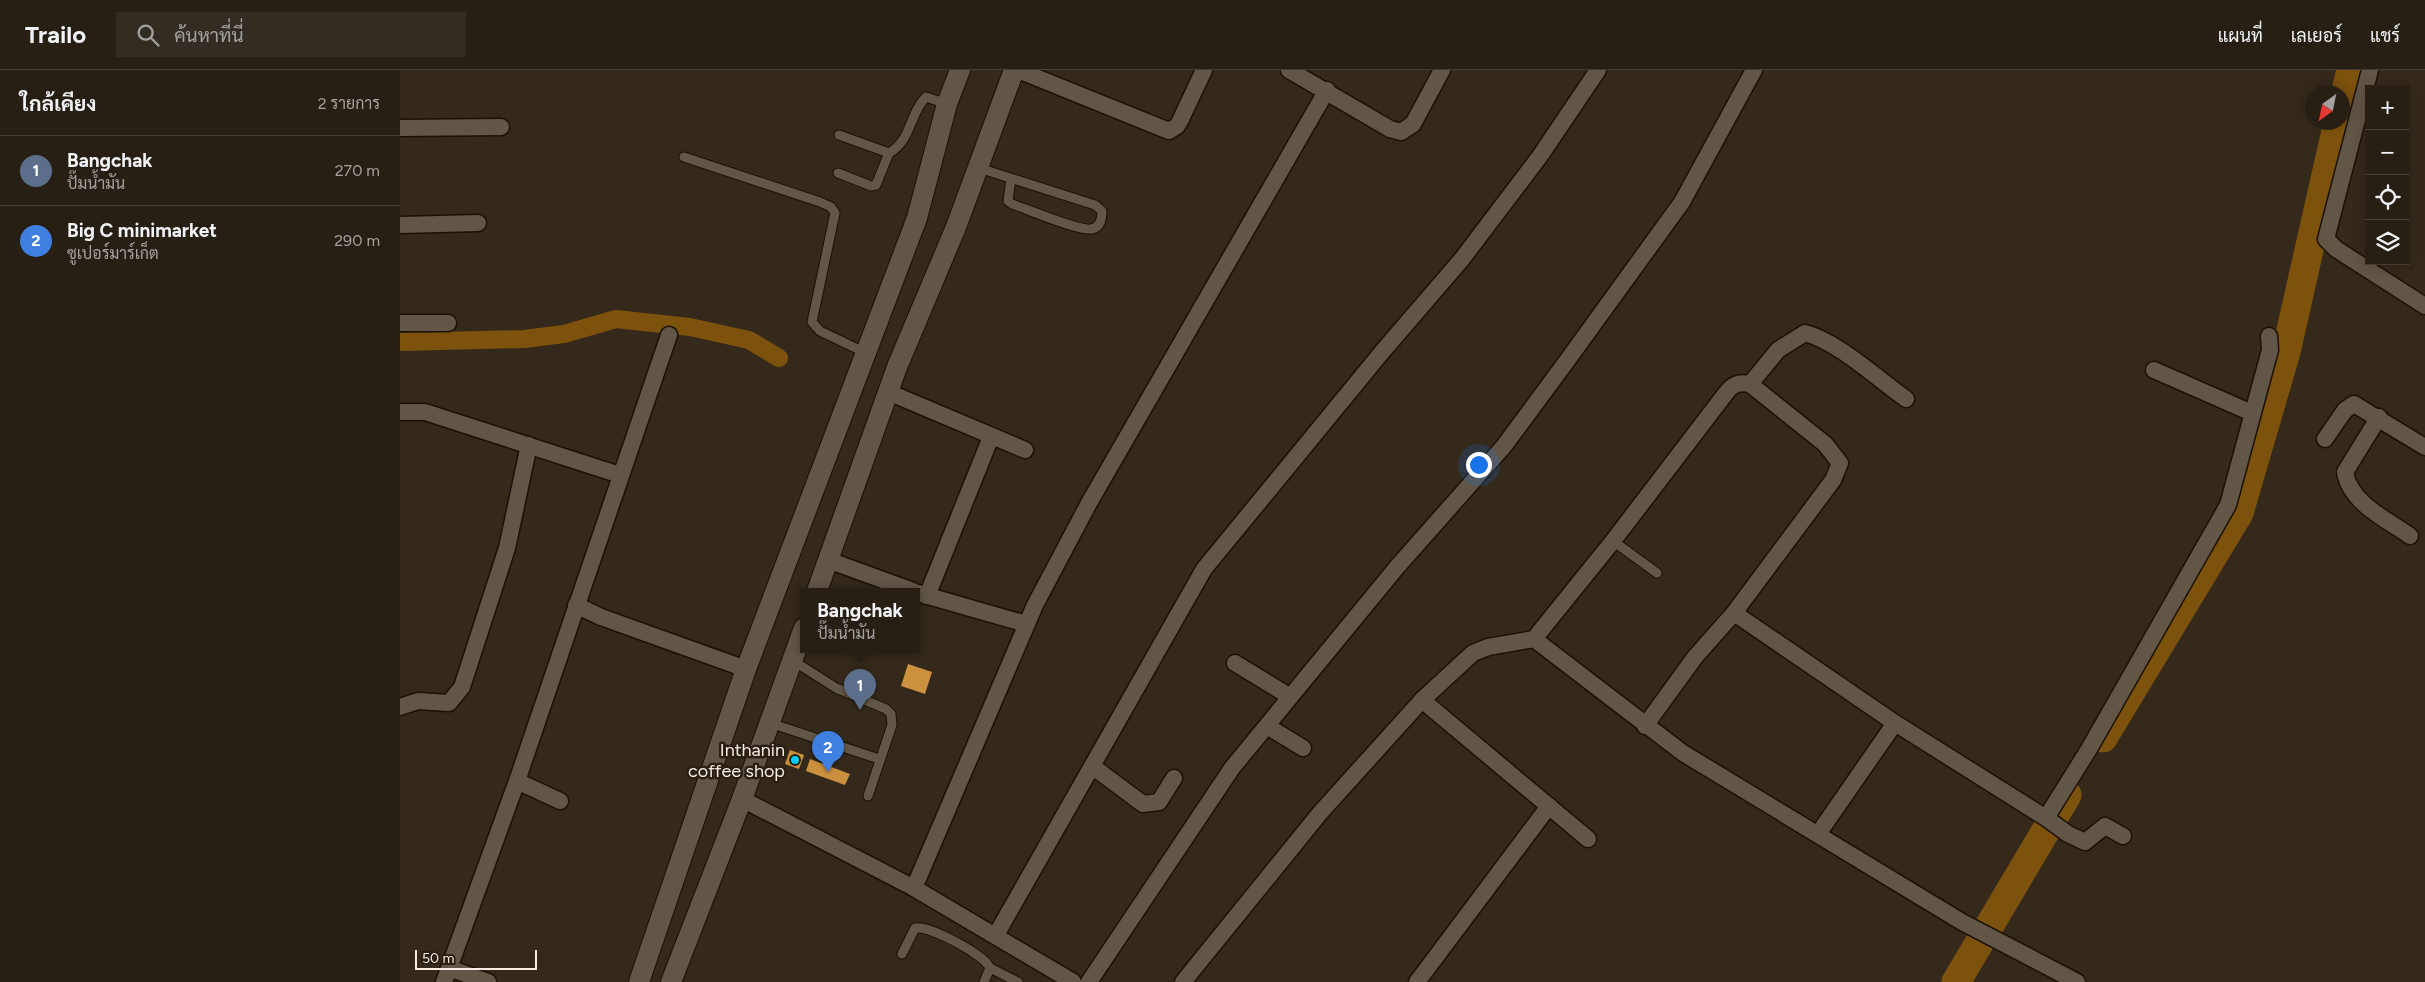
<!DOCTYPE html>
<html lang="th">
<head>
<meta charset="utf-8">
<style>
  :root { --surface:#271f14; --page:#332c22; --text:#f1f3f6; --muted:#a4a2a0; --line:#433d34; --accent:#8c9099 }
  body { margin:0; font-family:Figtree,Sarabun,sans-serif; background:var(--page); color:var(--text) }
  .controls { position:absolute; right:15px; top:15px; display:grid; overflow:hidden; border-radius:0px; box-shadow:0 2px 12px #0003 }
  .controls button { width:45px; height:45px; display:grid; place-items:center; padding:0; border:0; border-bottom:1px solid var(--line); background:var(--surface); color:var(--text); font:25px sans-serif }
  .compass { position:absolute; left:1905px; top:15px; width:45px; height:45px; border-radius:50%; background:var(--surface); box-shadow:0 2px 12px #0003; rotate:213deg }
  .scale { position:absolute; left:15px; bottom:12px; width:122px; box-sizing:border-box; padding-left:5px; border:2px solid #f4ede4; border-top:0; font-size:14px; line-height:18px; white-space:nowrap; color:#f4ede4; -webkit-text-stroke:4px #2a1f12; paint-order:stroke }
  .you { position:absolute; left:1078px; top:394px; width:18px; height:18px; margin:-12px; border:4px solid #fff; border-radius:50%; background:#1a73e8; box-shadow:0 0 0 8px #1a73e833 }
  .badge { display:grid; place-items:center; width:32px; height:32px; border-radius:50%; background:var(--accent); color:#fff; font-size:16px; font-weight:700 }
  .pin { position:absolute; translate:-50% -41px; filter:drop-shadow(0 1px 2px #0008) }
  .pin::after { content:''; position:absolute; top:26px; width:18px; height:15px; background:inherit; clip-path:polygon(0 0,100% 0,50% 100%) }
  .popup { position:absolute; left:400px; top:518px; width:120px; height:65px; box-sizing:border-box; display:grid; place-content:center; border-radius:0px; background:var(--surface); filter:drop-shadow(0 1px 4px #0005); font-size:16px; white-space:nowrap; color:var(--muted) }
  .popup b { font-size:19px; color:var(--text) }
  .popup::after { content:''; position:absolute; left:50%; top:100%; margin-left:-10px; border:10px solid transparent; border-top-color:var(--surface) }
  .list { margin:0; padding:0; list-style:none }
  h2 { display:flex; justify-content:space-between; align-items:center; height:65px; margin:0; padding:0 20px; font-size:21px }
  h2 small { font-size:16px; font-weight:400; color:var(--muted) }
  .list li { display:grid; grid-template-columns:32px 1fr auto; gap:15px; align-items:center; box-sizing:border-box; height:70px; padding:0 20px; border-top:1px solid var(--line) }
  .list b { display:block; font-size:19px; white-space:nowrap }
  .list p { margin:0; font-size:16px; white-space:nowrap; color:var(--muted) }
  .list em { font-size:16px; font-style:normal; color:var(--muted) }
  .icon { flex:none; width:28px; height:28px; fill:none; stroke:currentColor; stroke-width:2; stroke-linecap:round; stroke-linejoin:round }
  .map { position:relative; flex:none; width:2025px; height:912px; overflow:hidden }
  header { display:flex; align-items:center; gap:30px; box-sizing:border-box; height:70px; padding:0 25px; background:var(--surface); border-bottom:1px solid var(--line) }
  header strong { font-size:24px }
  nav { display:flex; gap:28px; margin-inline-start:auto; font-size:18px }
  .search { width:350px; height:45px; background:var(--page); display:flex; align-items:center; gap:12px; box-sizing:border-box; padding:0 18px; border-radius:0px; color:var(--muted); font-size:19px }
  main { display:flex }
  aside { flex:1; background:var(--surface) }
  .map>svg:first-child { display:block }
</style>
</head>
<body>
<header>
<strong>Trailo</strong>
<div class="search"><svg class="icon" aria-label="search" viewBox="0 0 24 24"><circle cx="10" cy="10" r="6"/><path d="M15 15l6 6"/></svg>ค้นหาที่นี่</div>
<nav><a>แผนที่</a><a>เลเยอร์</a><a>แชร์</a></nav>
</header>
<main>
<aside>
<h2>ใกล้เคียง<small>2 รายการ</small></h2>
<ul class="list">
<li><span class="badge" style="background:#5c6f8a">1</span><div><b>Bangchak</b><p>ปั๊มน้ำมัน</p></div><em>270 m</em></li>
<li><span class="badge" style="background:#3f7fe0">2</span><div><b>Big C minimarket</b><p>ซูเปอร์มาร์เก็ต</p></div><em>290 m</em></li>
</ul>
</aside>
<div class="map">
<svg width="2025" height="912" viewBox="0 0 2025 912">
  <rect width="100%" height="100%" fill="#34291b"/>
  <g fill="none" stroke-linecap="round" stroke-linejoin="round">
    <!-- canal -->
    <polyline stroke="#7d520c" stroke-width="18" points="0,272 124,269 164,264 216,249 290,257 349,270 379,288"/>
    <!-- river -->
    <g stroke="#7d520c" stroke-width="29">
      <polyline points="1942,36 1951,0"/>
      <polyline points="1703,668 1839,443 1886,282 1938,52"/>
      <polyline points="1556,912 1667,725"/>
    </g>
  </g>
  <!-- building -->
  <g fill="#cc913f">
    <polygon points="508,594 532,602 525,624 501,616"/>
    <polygon points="390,680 404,685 399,699 385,694"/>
    <polygon points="410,689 450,704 445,715 406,701"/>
  </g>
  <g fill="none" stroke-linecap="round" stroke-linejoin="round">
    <defs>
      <g id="service">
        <path d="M439,65L489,83C512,70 509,44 526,27L547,34"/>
        <polyline points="284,87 420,132 431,137 435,143 412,252 420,261 466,283"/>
        <path d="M579,98L695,135L702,141C702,149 700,158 691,159C678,161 627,139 612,134L608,131L611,109"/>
        <polyline points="438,103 471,116 476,115 489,83"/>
        <polyline points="1213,471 1257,503"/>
        <polyline points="392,590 436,618 486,639 491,644 492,655 468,726"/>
        <polyline points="370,653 479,689"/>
        <path d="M502,884L515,858C529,855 585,885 590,898L584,912"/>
        <polyline points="590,898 618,912"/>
      </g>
      <g id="minor">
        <polyline points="618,0 769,61 777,56 780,51 804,0"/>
        <polyline points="889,0 990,59 1001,62 1013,54 1042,0"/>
        <polyline points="1970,0 1926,169 1936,179 2025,236"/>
        <polyline points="0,58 101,57"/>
        <polyline points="0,155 78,153"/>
        <polyline points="0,253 48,253"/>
        <polyline points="1754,300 1852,343"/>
        <path d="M1350,314L1378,280L1405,263C1437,271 1479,310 1506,329"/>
        <polyline points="488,322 625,380"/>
        <polyline points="0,342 25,342 220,405"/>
        <path d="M1979,347L1945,402C1950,433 1986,449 2010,466"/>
        <polyline points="1925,369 1945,340 1954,334 2025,377"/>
        <polyline points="428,490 513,521"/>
        <polyline points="518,523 626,554"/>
        <polyline points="527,526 591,367"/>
        <polyline points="176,535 201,547 346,599"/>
        <path d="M1134,569L1213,471L1326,323C1333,314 1338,312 1350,314L1425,374L1440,393L1433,410L1334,543"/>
        <polyline points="835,593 889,626"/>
        <polyline points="1022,630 1188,769"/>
        <polyline points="0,637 18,631 49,633 62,617 107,478 129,375"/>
        <polyline points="867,656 903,678"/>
        <polyline points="1245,656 1295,587 1334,543 1495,653 1646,748 1668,764 1685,772 1705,756 1723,766"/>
        <polyline points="692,696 743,734 759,732 774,708"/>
        <polyline points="117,711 160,731"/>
        <polyline points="342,729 514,818 673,912"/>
        <polyline points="1646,748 1689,679 1828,435 1870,280 1869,266"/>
        <polyline points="1418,764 1495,653"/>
        <polyline points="514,818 635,535 689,433 927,20"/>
        <polyline points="596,865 804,499 982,282 1062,189 1140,86 1198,0"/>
        <polyline points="49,898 88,912"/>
        <polyline points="44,912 117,711 269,265"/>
        <polyline points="689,912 832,698 997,497 1104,376 1169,288 1282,132 1354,0"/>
        <polyline points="783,912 920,743 1022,630 1073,583 1088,577 1134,569 1283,683 1562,852 1677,912"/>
        <polyline points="1017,912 1149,736"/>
      </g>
      <g id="tertiary">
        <polyline points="417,521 497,297 556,157 614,0"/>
        <polyline points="239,912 346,599 517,148 547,34 560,0"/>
        <polyline points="271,912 342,729 404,558"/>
      </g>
    </defs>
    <!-- service casing -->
    <use href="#service" stroke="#1b1105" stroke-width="11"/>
    <!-- minor casing -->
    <use href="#minor" stroke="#1b1105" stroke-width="19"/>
    <!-- tertiary casing -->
    <use href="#tertiary" stroke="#1b1105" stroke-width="22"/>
    <!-- service -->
    <use href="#service" stroke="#625647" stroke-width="9"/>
    <!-- minor -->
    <use href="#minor" stroke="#625647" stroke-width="16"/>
    <!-- tertiary -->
    <use href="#tertiary" stroke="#625647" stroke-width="20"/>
  </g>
  <!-- markers -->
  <circle fill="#04cbf9" stroke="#2a1f12" stroke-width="2" cx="395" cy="690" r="5"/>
  <g text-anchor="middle" stroke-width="5" stroke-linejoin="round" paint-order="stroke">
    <!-- poi labels -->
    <g font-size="18" fill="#f4ede4" stroke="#2a1f12" text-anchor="end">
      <text x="385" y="686">Inthanin<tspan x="385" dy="21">coffee shop</tspan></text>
    </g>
  </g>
</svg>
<div class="controls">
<button>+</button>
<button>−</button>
<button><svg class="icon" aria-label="locate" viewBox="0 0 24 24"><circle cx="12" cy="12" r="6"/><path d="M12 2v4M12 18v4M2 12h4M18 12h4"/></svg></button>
<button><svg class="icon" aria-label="layers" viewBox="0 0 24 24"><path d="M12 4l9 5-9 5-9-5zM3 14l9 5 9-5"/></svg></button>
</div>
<svg class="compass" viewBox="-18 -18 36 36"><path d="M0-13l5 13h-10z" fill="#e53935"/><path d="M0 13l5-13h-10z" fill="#a4a2a0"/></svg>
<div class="scale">50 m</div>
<div class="you"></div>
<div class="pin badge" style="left:460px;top:640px;background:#5c6f8a">1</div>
<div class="popup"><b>Bangchak</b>ปั๊มน้ำมัน</div>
<div class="pin badge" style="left:428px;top:702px;background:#3f7fe0">2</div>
</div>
</main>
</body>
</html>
